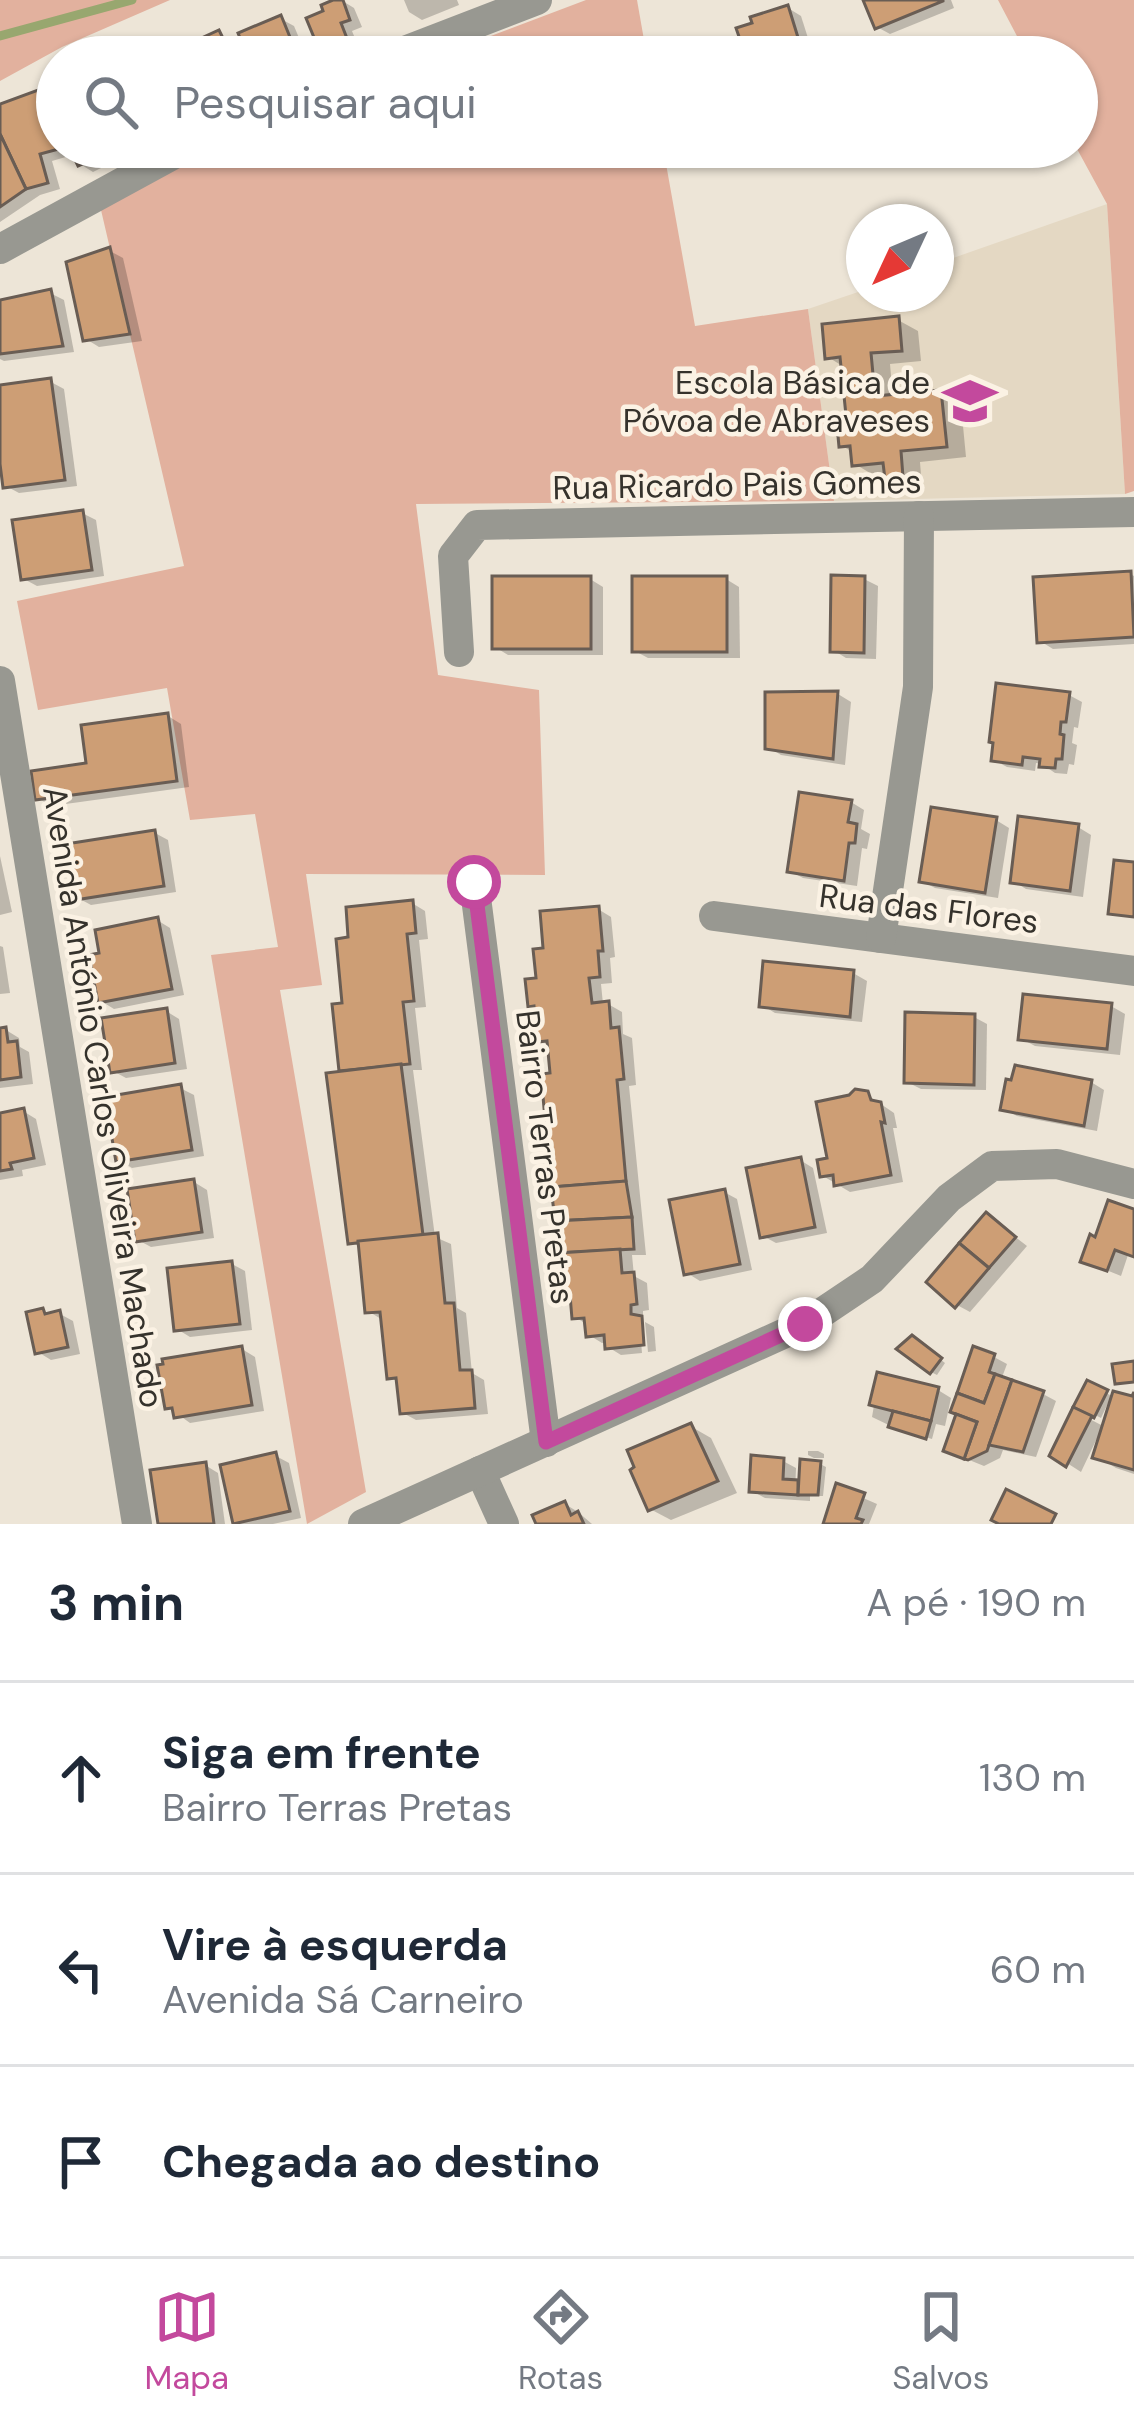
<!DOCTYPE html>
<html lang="pt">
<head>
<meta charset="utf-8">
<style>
  :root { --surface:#fff; --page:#f2f2f3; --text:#1f2937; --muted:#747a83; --line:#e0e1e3; --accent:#c3499d }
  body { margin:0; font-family:"DM Sans",sans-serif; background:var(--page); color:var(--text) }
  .compass { position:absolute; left:846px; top:204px; width:108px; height:108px; border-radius:50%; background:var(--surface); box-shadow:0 3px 9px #0004; rotate:226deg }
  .stop { position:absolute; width:36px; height:36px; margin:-27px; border:9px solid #c3499d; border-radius:50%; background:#fff }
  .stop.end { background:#c3499d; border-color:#fff; box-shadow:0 3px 12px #0008 }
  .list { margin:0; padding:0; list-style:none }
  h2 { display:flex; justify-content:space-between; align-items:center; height:156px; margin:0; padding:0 48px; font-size:51px }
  h2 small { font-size:39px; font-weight:400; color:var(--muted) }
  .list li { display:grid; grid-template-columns:78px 1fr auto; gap:36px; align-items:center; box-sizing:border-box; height:192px; padding:0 48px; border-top:3px solid var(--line) }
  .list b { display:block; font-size:45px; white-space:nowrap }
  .list p { margin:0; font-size:39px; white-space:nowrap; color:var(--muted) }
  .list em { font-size:39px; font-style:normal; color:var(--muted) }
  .icon { flex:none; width:66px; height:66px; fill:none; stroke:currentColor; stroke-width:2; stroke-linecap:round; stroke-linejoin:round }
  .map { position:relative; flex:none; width:1134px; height:1524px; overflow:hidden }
  .search { position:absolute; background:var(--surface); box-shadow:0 3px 9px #0004; left:36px; right:36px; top:36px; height:132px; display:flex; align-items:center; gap:30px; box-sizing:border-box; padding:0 42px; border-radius:66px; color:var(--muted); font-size:45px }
  .sheet { height:732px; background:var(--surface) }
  nav { display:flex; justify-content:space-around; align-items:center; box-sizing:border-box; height:168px; border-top:3px solid var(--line); background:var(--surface); font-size:33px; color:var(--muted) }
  nav a { display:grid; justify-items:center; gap:6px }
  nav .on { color:var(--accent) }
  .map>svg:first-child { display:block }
</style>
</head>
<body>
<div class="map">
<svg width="1134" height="1524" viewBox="0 0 1134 1524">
  <rect width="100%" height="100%" fill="#ede5d7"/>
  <!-- built -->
  <polygon fill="#e4d8c3" points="1107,204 1125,494 834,501 808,309 864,290 864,294 936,294 936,264"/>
  <!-- green -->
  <g fill="#e2b19e">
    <polygon points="0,0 170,0 62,47 0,81"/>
    <polygon points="586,0 637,0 647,57 435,57"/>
    <polygon points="998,0 1134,0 1134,491 1125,494 1107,204 1076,147 1077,57 1028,57"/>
    <polygon points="217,147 663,147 695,326 808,309 834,501 416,504 438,675 539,690 545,875 306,874 322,985 280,990 366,1492 307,1524 211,955 278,947 255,814 190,820 167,688 38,710 17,601 184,566 101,210"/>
  </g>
  <!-- shadow -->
  <g fill="#0003" fill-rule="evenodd">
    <polygon points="341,0 354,8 362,27 352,31 359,48 335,57 322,49"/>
    <polygon points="404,0 457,0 459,5 422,20 409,12"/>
    <polygon points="866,0 951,0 954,8 890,34 877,27"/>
    <polygon points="788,8 801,16 814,57 749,57"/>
    <polygon points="281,19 294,26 307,57 251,57"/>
    <polygon points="219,34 232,41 240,57 166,57"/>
    <polygon points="49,90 57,94 57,147 121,147 123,152 106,160 109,164 93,172 80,164 76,154 52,161 60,189 40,195 0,222 0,107"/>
    <polygon points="110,251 123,258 142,341 99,347 86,339"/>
    <polygon points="50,293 64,300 74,352 4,361 0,359 0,303"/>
    <polygon points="898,320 918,331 921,361 890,364 893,398 940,393 961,405 966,457 920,462 922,488 908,489 887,475 875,476 855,464 853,452 842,446 850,428 844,367 828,357"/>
    <polygon points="51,382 64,389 77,486 19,493 6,486 0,443 0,388"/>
    <polygon points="82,513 96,520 104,576 37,586 24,579"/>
    <polygon points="1130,574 1134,576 1134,644 1053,649 1040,641"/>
    <polygon points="590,579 603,587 603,655 508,655 495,647"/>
    <polygon points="726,579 739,587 740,658 648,658 635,651"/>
    <polygon points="864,579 878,586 876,659 846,658 833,650"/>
    <polygon points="838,694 851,702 845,765 781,755 768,747"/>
    <polygon points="1069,695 1082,702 1078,728 1074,727 1072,743 1077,745 1074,765 1069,764 1067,774 1055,773 1042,764 1036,763 1035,771 1007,767 994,760"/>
    <polygon points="168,716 181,724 189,787 51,806 38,798"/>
    <polygon points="851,802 864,810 861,829 870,834 867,849 862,848 857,886 803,878 790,871"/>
    <polygon points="996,820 1009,828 998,898 935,888 922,881"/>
    <polygon points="1078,827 1091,835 1083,897 1026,889 1013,881"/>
    <polygon points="155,833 168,840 176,892 91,905 78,898"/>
    <polygon points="0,856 12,912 0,915"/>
    <polygon points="412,903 425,911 428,939 419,940 426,1007 415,1008 422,1070 413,1070 435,1237 451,1244 457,1308 466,1313 472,1373 484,1380 488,1414 416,1420 403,1413 400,1383 390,1377 381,1319 368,1311 362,1248 351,1242 342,1074 335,1006 346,1005 352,940"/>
    <polygon points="598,909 611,917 615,957 610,958 612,983 601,984 603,1004 608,1004 622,1012 623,1034 632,1038 636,1085 629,1086 646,1255 632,1255 634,1276 647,1283 649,1310 643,1311 643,1318 639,1318 642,1353 621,1355 608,1347 608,1342 602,1343 589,1335 588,1325 575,1317 574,1301 562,1294 551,1046 540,1040 537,1009 530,1005 546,951"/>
    <polygon points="157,920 170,928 184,995 114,1009 101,1001"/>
    <polygon points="0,946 3,947 10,993 0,994"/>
    <polygon points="853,973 867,981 862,1022 775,1013 762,1005"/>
    <polygon points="1111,1006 1125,1014 1120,1055 1035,1046 1022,1039"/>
    <polygon points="166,1011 179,1019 187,1069 126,1078 113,1071"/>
    <polygon points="974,1017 987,1024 986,1090 921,1089 907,1082"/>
    <polygon points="6,1030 19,1038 20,1047 29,1052 33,1084 0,1088 0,1031"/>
    <polygon points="1091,1082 1104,1090 1097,1131 1017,1116 1004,1109"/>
    <polygon points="180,1088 194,1095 204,1156 132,1168 119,1160"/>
    <polygon points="866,1094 894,1113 897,1128 893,1128 903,1182 850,1192 823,1176"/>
    <polygon points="23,1111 36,1119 46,1165 22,1170 23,1176 0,1180 0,1116"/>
    <polygon points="800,1160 813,1168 827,1233 776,1243 763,1236"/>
    <polygon points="194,1182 207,1190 214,1238 151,1247 138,1240"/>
    <polygon points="724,1192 737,1199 752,1270 700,1281 687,1273"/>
    <polygon points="1134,1212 1134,1257 1128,1255 1121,1276 1084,1261 1097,1241"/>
    <polygon points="987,1215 1027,1246 970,1312 957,1305"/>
    <polygon points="232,1264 245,1271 252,1330 190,1337 177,1329"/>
    <polygon points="43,1311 50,1316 60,1314 73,1321 80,1354 51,1360 38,1352"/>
    <polygon points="645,1322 654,1327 656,1351 648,1352"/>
    <polygon points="918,1342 945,1363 937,1375 931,1372"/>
    <polygon points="242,1349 255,1357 264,1411 190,1423 168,1407"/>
    <polygon points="994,1357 1007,1364 1001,1380 1043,1394 1056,1401 1036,1457 1003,1450 1000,1458 984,1466 952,1453"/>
    <polygon points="879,1376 938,1390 951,1398 945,1426 936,1424 932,1439 897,1429 872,1417"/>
    <path d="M1088,1384L1114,1397L1134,1399V1474L1116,1468L1096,1456L1102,1436L1099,1434L1081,1472L1053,1454ZM1109,1401L1112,1403L1105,1427L1078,1413V1406L1101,1418Z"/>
    <polygon points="690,1426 711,1438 737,1493 671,1520 650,1509"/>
    <polygon points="808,1451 818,1451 824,1454 824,1458 814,1458 808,1455"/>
    <polygon points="276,1456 289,1463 301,1518 273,1524 240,1524 236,1522"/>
    <polygon points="783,1461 796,1468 795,1494 801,1495 820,1464 826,1467 823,1496 810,1496 810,1501 765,1498 752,1491"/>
    <polygon points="205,1465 218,1473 225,1524 161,1524"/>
    <polygon points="838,1487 877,1504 869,1524 827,1524"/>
    <polygon points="565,1504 578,1512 592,1524 539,1524"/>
  </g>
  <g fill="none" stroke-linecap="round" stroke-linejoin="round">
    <!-- stream -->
    <polyline stroke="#98a76f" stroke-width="9" points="0,36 132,0"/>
  </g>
  <!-- building -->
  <g fill="#cd9e75" stroke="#695d54" stroke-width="3">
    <polygon points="333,0 343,0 350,20 341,23 348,41 320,52 306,18 323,11 321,5"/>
    <polygon points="863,0 943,0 943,1 875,29"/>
    <polygon points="788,5 804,57 746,57 736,28 752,23 750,17"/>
    <polygon points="281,15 298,57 248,57 238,33"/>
    <polygon points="219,30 232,57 160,57"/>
    <polygon points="49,86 52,111 57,121 57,147 66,147 40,154 48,183 26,189 0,134 0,104"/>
    <polygon points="0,134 26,189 0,207"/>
    <polygon points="69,147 107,147 95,152 98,157 78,166"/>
    <polygon points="110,247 130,334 83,341 66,262"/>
    <polygon points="51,289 63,346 0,354 0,300"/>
    <polygon points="899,316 902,351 871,353 875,396 941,390 947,447 901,451 903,477 885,479 883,463 852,466 850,446 839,447 837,425 847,425 840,357 825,359 822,324"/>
    <polygon points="51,378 65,480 3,488 0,464 0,385"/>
    <polygon points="83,510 92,570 21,580 12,520"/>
    <polygon points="1131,571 1134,637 1037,643 1033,577"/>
    <polygon points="831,575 865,576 864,653 830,652"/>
    <rect x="492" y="576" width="99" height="73"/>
    <rect x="632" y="576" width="95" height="76"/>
    <polygon points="996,683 1070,692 1066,722 1061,722 1060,734 1064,735 1062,759 1056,759 1055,768 1039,767 1040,759 1023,757 1022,765 991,761 993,743 989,742"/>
    <polygon points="838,691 833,759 765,749 765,692"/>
    <polygon points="168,713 177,781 35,800 31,771 86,763 81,725"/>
    <polygon points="799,792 852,800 848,822 857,824 855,843 849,843 844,881 787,872"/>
    <polygon points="931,807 997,817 985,893 919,882"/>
    <polygon points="1018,816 1079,824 1070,891 1010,883"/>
    <polygon points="155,830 164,886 75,900 66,844"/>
    <polygon points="1114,860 1134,862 1134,917 1108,914"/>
    <polygon points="413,900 416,933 407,934 414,1001 403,1002 410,1064 339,1071 332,1004 342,1003 336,939 348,937 346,907"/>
    <polygon points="599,906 603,951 598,951 600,977 589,978 592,1003 609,1001 611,1028 619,1027 624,1079 617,1080 626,1181 551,1187 541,1074 550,1073 547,1041 537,1042 534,1006 528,1007 525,979 536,978 533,949 543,948 540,911"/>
    <polygon points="158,917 172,989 98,1003 89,955 99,953 95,930"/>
    <polygon points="763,961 854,970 850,1017 759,1007"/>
    <polygon points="1023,994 1112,1003 1107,1049 1018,1040"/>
    <polygon points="167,1008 175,1063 110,1073 101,1018"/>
    <polygon points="905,1012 975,1014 974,1085 904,1083"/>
    <polygon points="6,1027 8,1042 17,1041 21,1077 0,1080 0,1028"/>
    <polygon points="401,1064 423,1235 348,1244 326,1073"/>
    <polygon points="1015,1065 1092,1080 1084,1126 1000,1110 1006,1079 1011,1080"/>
    <polygon points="181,1084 192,1150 116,1162 105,1097"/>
    <polygon points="855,1089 868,1091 871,1100 881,1102 885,1123 881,1122 891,1175 834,1186 833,1175 820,1177 817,1160 827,1158 816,1102 849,1095"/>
    <polygon points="24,1108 34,1158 10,1163 12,1169 0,1171 0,1113"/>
    <polygon points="801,1157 815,1227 760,1238 746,1168"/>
    <polygon points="194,1179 202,1232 135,1242 127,1189"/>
    <polygon points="626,1181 632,1217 555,1221 551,1187"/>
    <polygon points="725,1189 740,1264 684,1275 669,1200"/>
    <polygon points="1108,1200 1134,1209 1134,1257 1115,1250 1107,1271 1080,1262 1090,1234 1095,1237"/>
    <polygon points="986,1212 1016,1237 989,1268 959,1243"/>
    <polygon points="632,1217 634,1249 558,1253 555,1221"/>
    <polygon points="438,1233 445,1303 454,1303 460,1370 472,1370 475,1408 400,1414 396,1378 387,1379 380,1312 365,1313 358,1241"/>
    <polygon points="959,1243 989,1268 955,1308 926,1282"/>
    <polygon points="620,1249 622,1273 634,1272 637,1304 631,1305 631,1314 642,1316 644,1345 605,1349 604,1335 586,1337 584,1318 572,1319 570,1295 559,1296 558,1253"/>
    <polygon points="232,1261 240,1324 174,1331 167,1268"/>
    <polygon points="43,1308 45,1314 60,1310 68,1347 35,1354 26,1312"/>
    <polygon points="912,1335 942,1358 930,1374 896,1349"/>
    <polygon points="242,1346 252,1405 174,1418 172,1408 165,1409 157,1365 163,1364 162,1359"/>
    <polygon points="973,1346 995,1354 989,1372 995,1374 984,1403 957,1393"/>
    <polygon points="1134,1361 1134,1382 1115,1384 1112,1364"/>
    <polygon points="877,1372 939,1387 931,1421 869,1405"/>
    <polygon points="995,1374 1012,1380 987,1451 968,1460 964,1459 977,1422 950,1412 957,1393 984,1403"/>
    <polygon points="1012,1380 1044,1391 1023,1452 989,1445"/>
    <polygon points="1087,1380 1108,1390 1094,1418 1073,1407"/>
    <polygon points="1113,1391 1132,1396 1134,1392 1134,1470 1092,1458"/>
    <polygon points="1073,1407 1092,1416 1066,1467 1049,1456"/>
    <polygon points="893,1411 931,1421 926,1439 888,1427"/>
    <polygon points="956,1414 977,1422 964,1459 943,1451"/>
    <polygon points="691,1423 718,1481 648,1511 630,1470 634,1467 627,1450"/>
    <polygon points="276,1452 290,1511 233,1524 220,1465"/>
    <polygon points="751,1455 784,1458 783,1479 798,1480 798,1495 749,1492"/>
    <polygon points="800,1459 821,1461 818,1495 798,1495"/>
    <polygon points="206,1462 214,1524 158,1524 150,1470"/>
    <polygon points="836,1483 865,1493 856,1518 863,1520 861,1524 823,1524"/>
    <polygon points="1006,1489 1056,1514 1051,1524 999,1524 991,1520"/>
    <polygon points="565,1501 571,1515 578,1511 584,1524 536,1524 532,1515"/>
  </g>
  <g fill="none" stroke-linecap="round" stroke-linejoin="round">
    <!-- minor -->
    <g stroke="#989891" stroke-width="30">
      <polyline points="459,652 453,556 477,525 1134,512"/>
      <polyline points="0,681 137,1524"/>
      <polyline points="474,882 546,1442"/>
      <polyline points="714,916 1134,971"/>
      <polyline points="881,938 918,687 919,516"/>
      <polyline points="480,1471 504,1524"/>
      <polyline points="363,1524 805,1324 872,1279 949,1198 992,1166 1057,1164 1134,1184"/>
    </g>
    <!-- tertiary -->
    <g stroke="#989891" stroke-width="30">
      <polyline points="389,57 537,0"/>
      <polyline points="0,249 187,147"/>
    </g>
  </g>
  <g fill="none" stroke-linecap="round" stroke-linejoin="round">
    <!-- route -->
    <polyline stroke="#c3499d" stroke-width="15" points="474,882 546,1442 805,1324"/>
  </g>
  <!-- icons -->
  <defs>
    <symbol id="school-bare" viewBox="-9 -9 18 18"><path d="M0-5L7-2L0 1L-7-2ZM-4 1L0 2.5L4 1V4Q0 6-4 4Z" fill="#c3499d" stroke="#fbf2e4" stroke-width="2.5" paint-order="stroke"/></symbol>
  </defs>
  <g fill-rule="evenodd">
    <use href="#school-bare" x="932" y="363" width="76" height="76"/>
  </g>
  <g text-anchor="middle" stroke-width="9" stroke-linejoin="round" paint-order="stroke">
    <!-- poi labels -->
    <g font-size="33" fill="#35322c" stroke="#fbf2e4" text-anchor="end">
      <text x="930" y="394">Escola Básica de<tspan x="930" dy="38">Póvoa de Abraveses</tspan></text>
    </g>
    <!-- street labels -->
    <g font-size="33" fill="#35322c" stroke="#fbf2e4">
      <text transform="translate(737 484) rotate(-1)" y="12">Rua Ricardo Pais Gomes</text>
      <text transform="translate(929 908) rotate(7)" y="12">Rua das Flores</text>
      <text transform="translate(104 1097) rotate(81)" y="12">Avenida António Carlos Oliveira Machado</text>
      <text transform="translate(546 1157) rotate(83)" y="12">Bairro Terras Pretas</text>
    </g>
  </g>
</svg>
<svg class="compass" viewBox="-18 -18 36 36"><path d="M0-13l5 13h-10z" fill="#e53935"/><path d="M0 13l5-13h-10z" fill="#747a83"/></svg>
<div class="stop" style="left:474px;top:882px"></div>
<div class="stop end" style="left:805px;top:1324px"></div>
<div class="search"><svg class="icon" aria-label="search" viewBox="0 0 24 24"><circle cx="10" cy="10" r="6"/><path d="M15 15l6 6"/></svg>Pesquisar aqui</div>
</div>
<section class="sheet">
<h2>3 min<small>A pé · 190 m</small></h2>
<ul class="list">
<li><svg class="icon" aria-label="ahead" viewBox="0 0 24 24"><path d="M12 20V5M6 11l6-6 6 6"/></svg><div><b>Siga em frente</b><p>Bairro Terras Pretas</p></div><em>130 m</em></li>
<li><svg class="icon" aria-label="left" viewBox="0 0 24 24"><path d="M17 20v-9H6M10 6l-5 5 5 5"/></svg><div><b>Vire à esquerda</b><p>Avenida Sá Carneiro</p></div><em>60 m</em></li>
<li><svg class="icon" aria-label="arrive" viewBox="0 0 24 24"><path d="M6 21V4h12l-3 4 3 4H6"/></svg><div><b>Chegada ao destino</b></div></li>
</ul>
</section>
<nav>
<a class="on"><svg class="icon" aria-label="map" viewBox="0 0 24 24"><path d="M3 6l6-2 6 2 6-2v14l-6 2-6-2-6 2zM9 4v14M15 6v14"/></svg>Mapa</a>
<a><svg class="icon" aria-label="directions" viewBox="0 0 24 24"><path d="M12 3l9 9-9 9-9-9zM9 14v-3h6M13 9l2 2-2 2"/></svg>Rotas</a>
<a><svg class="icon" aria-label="saved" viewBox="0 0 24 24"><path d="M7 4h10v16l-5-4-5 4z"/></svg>Salvos</a>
</nav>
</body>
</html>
